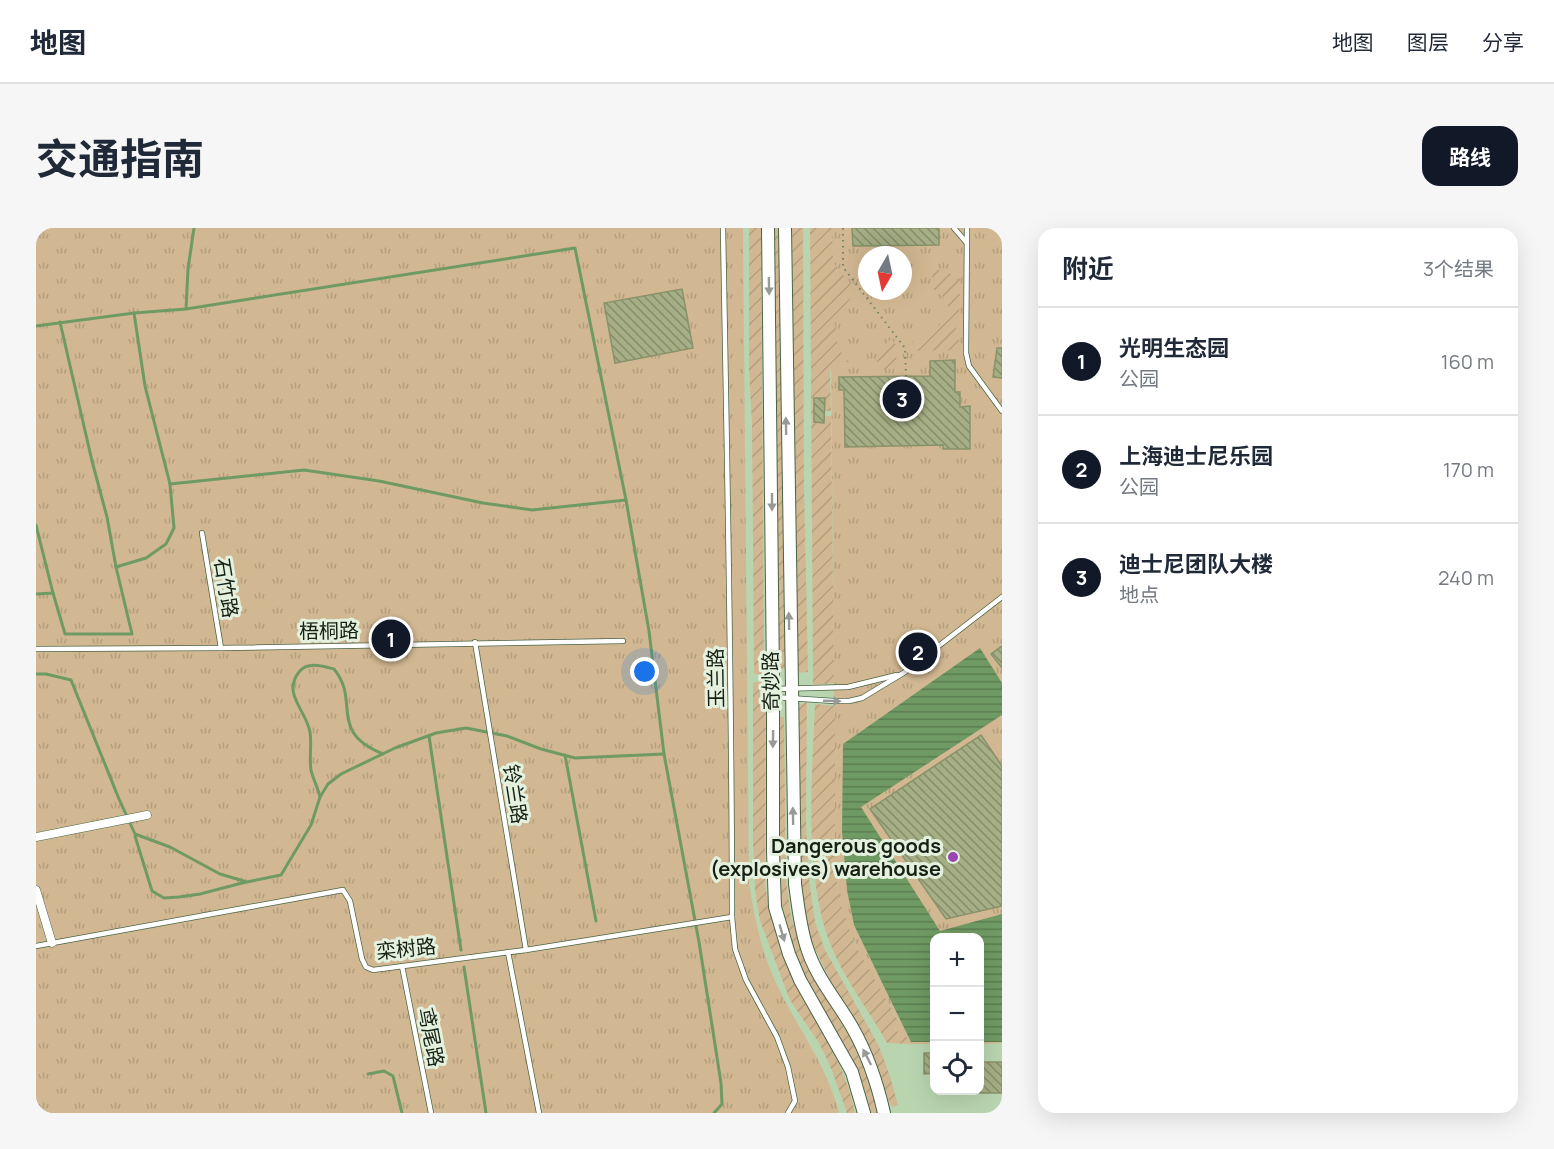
<!DOCTYPE html>
<html lang="zh">
<head>
<meta charset="utf-8">
<style>
  :root { --surface:#fff; --page:#f6f6f7; --text:#1f2937; --muted:#747a83; --line:#e0e1e3; --accent:#111827 }
  body { margin:0; font-family:Manrope,"Noto Sans SC",sans-serif; background:var(--page); color:var(--text) }
  .controls { position:absolute; right:18px; bottom:18px; display:grid; overflow:hidden; border-radius:12px; box-shadow:0 6px 24px #0002 }
  .controls button { width:54px; height:54px; display:grid; place-items:center; padding:0; border:0; border-bottom:2px solid var(--line); background:var(--surface); color:var(--text); font:30px sans-serif }
  .compass { position:absolute; left:822px; top:18px; width:54px; height:54px; border-radius:50%; background:var(--surface); box-shadow:0 6px 24px #0002; rotate:189deg }
  .you { position:absolute; left:609px; top:444px; width:21px; height:21px; margin:-15px; border:4px solid #fff; border-radius:50%; background:#1a73e8; box-shadow:0 0 0 9px #1a73e833 }
  .badge { display:grid; place-items:center; width:39px; height:39px; border-radius:50%; background:var(--accent); color:#fff; font-size:20px; font-weight:700 }
  .pin { position:absolute; translate:-50% -50%; border:3px solid #fff; box-shadow:0 2px 6px #0006 }
  .list { margin:0; padding:0; list-style:none }
  h2 { display:flex; justify-content:space-between; align-items:center; height:78px; margin:0; padding:0 24px; font-size:26px }
  h2 small { font-size:20px; font-weight:400; color:var(--muted) }
  .list li { display:grid; grid-template-columns:39px 1fr auto; gap:18px; align-items:center; box-sizing:border-box; height:108px; padding:0 24px; border-top:2px solid var(--line) }
  .list b { display:block; font-size:22px; white-space:nowrap }
  .list p { margin:0; font-size:20px; white-space:nowrap; color:var(--muted) }
  .list em { font-size:20px; font-style:normal; color:var(--muted) }
  .icon { flex:none; width:33px; height:33px; fill:none; stroke:currentColor; stroke-width:2; stroke-linecap:round; stroke-linejoin:round }
  .map { position:relative; flex:none; width:966px; height:885px; overflow:hidden; border-radius:18px }
  header { display:flex; align-items:center; gap:36px; box-sizing:border-box; height:84px; padding:0 30px; background:var(--surface); border-bottom:2px solid var(--line) }
  header strong { font-size:28px }
  nav { display:flex; gap:33px; margin-inline-start:auto; font-size:21px }
  .intro { display:flex; align-items:center; justify-content:space-between; box-sizing:border-box; height:144px; padding:0 36px }
  h1 { margin:0; font-size:42px }
  .button { padding:15px 27px; border-radius:18px; background:var(--accent); color:#fff; font-size:21px; font-weight:700 }
  main { display:flex; gap:36px; padding:0 36px }
  aside { flex:1; background:var(--surface); border-radius:18px; box-shadow:0 6px 24px #0002 }
  .map>svg:first-child { display:block }
</style>
</head>
<body>
<header>
<strong>地图</strong>
<nav><a>地图</a><a>图层</a><a>分享</a></nav>
</header>
<div class="intro"><h1>交通指南</h1><a class="button">路线</a></div>
<main>
<div class="map">
<svg width="966" height="885" viewBox="0 0 966 885">
  <defs>
    <pattern id="park-tufts" width="24" height="20" patternUnits="userSpaceOnUse" patternTransform="scale(1.5)"><rect width="24" height="20" fill="#d2b892"/><path d="M3 7l-1-3M5 7V3M7 7l1-3M15 17l-1-3M17 17v-4M19 17l1-3" fill="none" stroke="#b49e7d"/></pattern>
    <pattern id="garden-furrows" width="10" height="10" patternUnits="userSpaceOnUse" patternTransform="scale(1.5)"><rect width="10" height="10" fill="#d2b892"/><path d="M-1 1l2-2M0 10L10 0M9 11l2-2" fill="none" stroke="#b49e7d"/></pattern>
    <pattern id="water-rules" width="6" height="5" patternUnits="userSpaceOnUse" patternTransform="scale(1.5)"><rect width="6" height="5" fill="#709a63"/><path d="M0 2.5h6" fill="none" stroke="#5b7d50"/></pattern>
    <pattern id="building-back-hatch" width="6" height="6" patternUnits="userSpaceOnUse" patternTransform="scale(1.5)"><rect width="6" height="6" fill="#a5ae84"/><path d="M-1 5l2 2M0 0l6 6M5-1l2 2" fill="none" stroke="#858d6b"/></pattern>
  </defs>
  <rect width="100%" height="100%" fill="#b9d5b0"/>
  <!-- park -->
  <g fill="url(#park-tufts)" fill-rule="evenodd">
    <path d="M0,0H707L713,655C719,691 725,724 741,757C762,801 791,837 803,885H0Z"/>
    <path d="M794,0H966V815L944,816V710H898V816H874L869,805L864,807L858,798L864,795C842,756 814,718 804,674C799,651 799,627 799,604ZM831,27H867V63H831Z"/>
  </g>
  <!-- garden -->
  <g fill="url(#garden-furrows)">
    <polygon points="713,0 725,0 728,423 730,446 718,446 716,195 713,142"/>
    <polygon points="737,0 743,0 750,441 742,441"/>
    <polygon points="756,0 767,0 768,257 772,444 760,445"/>
    <polygon points="774,0 796,0 797,34 817,60 814,71 799,94 801,113 805,124 813,134 798,134 799,142 794,143 795,183 789,183 789,170 778,171 778,194 788,195 789,188 795,188 798,455 777,457"/>
    <polygon points="898,40 918,47 904,64 894,60"/>
    <path d="M924,49L923,92H920V104H923V122L874,123L876,114C892,108 927,88 905,67Z"/>
    <polygon points="855,111 863,120 860,120 861,141 843,141 843,134 840,134 846,121"/>
    <path d="M717,454H730L729,657C735,690 743,721 757,750C779,794 810,836 819,885H811L795,840L783,815L754,772L724,693L719,662L717,614Z"/>
    <polygon points="771,474 770,594 772,644 779,694 789,722 843,818 854,848 862,877 857,879 854,876 830,811 798,760 772,707 763,665 762,481 765,476"/>
    <path d="M779,476L799,478V604L801,658L804,674L818,715L864,796L858,799L864,807L869,805L874,816L851,815C835,786 814,759 800,729C766,660 776,552 779,476Z"/>
    <path d="M741,489H748L750,652L755,689L768,730L783,759L826,828L842,885H835C823,825 780,781 759,725C742,683 743,639 742,594C742,559 742,524 741,489Z"/>
  </g>
  <!-- water -->
  <polygon fill="url(#water-rules)" points="944,420 966,455 966,487 825,579 904,703 966,686 966,814 944,814 944,710 898,710 898,814 875,814 818,697 811,662 806,603 807,516"/>
  <g fill="none" stroke-linecap="round" stroke-linejoin="round">
    <!-- stream -->
    <g stroke="#709a63" stroke-width="3">
      <polyline points="150,81 152,41 158,0"/>
      <polyline points="98,85 109,158 134,256"/>
      <polyline points="24,94 56,233 71,289 80,339"/>
      <polyline points="0,98 98,85 150,81 539,20 590,272"/>
      <polyline points="0,297 17,365"/>
      <polyline points="0,366 17,365 29,406 96,406 80,339 110,330 130,316 138,300 134,256 268,242 343,253 447,275 496,282 590,272 613,403 628,526 663,714 685,855 686,876 678,885"/>
      <polyline points="0,446 10,446 35,452 83,571 99,606 134,619 184,646 211,654 245,647 275,597 284,569 292,556 305,546 359,520 400,505 430,500 471,508 505,521 539,530 628,526"/>
      <polyline points="393,508 425,722"/>
      <polyline points="529,527 560,693"/>
      <path d="M284,569C282,560 277,551 275,542C273,529 276,517 274,504C270,482 246,466 263,444C271,433 287,438 298,441C325,474 291,503 347,526"/>
      <polyline points="99,608 116,663 128,670 143,669 164,666 210,654"/>
      <polyline points="428,739 450,885"/>
      <polyline points="332,846 348,843 357,848 366,885"/>
    </g>
  </g>
  <!-- building -->
  <g fill="url(#building-back-hatch)" stroke="#899269" stroke-width="1.5">
    <polygon points="816,0 903,0 903,17 817,18"/>
    <polygon points="646,61 657,120 579,135 568,75"/>
    <polygon points="961,120 966,120 966,150 957,149"/>
    <polygon points="919,132 919,164 924,164 924,179 934,178 934,221 907,221 907,217 809,219 808,162 803,162 803,149 894,148 894,133"/>
    <polygon points="778,170 789,170 788,195 778,194"/>
    <polygon points="966,418 966,440 955,426"/>
    <polygon points="945,507 966,538 966,678 910,691 834,581"/>
    <polygon points="888,825 898,825 898,845 888,846"/>
    <rect x="944" y="834" width="22" height="31"/>
  </g>
  <g fill="none" stroke-linecap="round" stroke-linejoin="round">
    <defs>
      <g id="service">
        <path d="M687,0C691,230 696,460 696,689L699,721L710,752L741,809L752,839L759,873L752,885"/>
        <polyline points="918,0 930,14"/>
        <polyline points="931,0 930,125 933,138 966,183"/>
        <polyline points="166,305 185,420"/>
        <polyline points="439,414 490,722"/>
        <polyline points="0,421 185,420 587,413"/>
        <polyline points="739,461 812,459 861,447"/>
        <polyline points="737,469 798,473 813,473 826,470 869,444 966,369"/>
        <polyline points="0,718 307,662 314,673 326,731 330,739 337,742 490,722 696,689"/>
        <polyline points="472,724 503,885"/>
        <polyline points="366,738 395,885"/>
      </g>
      <g id="pedestrian">
        <polyline points="0,609 111,587"/>
        <polyline points="0,662 16,715"/>
      </g>
      <g id="tertiary">
        <polyline points="732,0 737,450 737,623 739,679 753,726 764,752 816,844 828,885"/>
        <path d="M749,0L759,656C762,677 764,699 771,720C780,749 801,773 816,799C832,827 841,854 848,885"/>
      </g>
    </defs>
    <!-- service casing -->
    <use href="#service" stroke="#4b6444" stroke-width="6"/>
    <!-- pedestrian casing -->
    <use href="#pedestrian" stroke="#4b6444" stroke-width="9"/>
    <!-- tertiary casing -->
    <use href="#tertiary" stroke="#4b6444" stroke-width="14"/>
    <!-- path -->
    <polyline stroke="#708469" stroke-width="2" stroke-dasharray="1.5 4.5" stroke-linecap="butt" points="807,0 807,39 869,120 870,148"/>
    <!-- service -->
    <use href="#service" stroke="#fff" stroke-width="4.5"/>
    <!-- pedestrian -->
    <use href="#pedestrian" stroke="#fff" stroke-width="8"/>
    <!-- tertiary -->
    <use href="#tertiary" stroke="#fff" stroke-width="12"/>
  </g>
  <!-- one-way arrows -->
  <defs><path id="oneway-solid" d="M-6-.8H1V-3.2L6.5 0L1 3.2V.8H-6Z" transform="scale(1.5)"/></defs>
  <g fill="#969b95">
    <use href="#oneway-solid" transform="translate(733 58) rotate(89)"/>
    <use href="#oneway-solid" transform="translate(750 198) rotate(-91)"/>
    <use href="#oneway-solid" transform="translate(736 274) rotate(90)"/>
    <use href="#oneway-solid" transform="translate(753 393) rotate(-91)"/>
    <use href="#oneway-solid" transform="translate(796 473) rotate(2)"/>
    <use href="#oneway-solid" transform="translate(737 511) rotate(91)"/>
    <use href="#oneway-solid" transform="translate(757 588) rotate(-91)"/>
    <use href="#oneway-solid" transform="translate(746 705) rotate(74)"/>
    <use href="#oneway-solid" transform="translate(831 829) rotate(-117)"/>
  </g>
  <!-- markers -->
  <circle fill="#9a45b2" stroke="#e3f1de" stroke-width="2" cx="917" cy="629" r="6"/>
  <g text-anchor="middle" stroke-width="6" stroke-linejoin="round" paint-order="stroke">
    <!-- street labels -->
    <g font-size="20" fill="#162013" stroke="#e3f1de">
      <text transform="translate(190 360) rotate(81)" y="7">石竹路</text>
      <text transform="translate(293 403) rotate(-1)" y="7">梧桐路</text>
      <text transform="translate(680 450) rotate(-91)" y="7">玉兰路</text>
      <text transform="translate(735 453) rotate(-91)" y="7">奇妙路</text>
      <text transform="translate(479 566) rotate(81)" y="7">铃兰路</text>
      <text transform="translate(370 721) rotate(-6)" y="7">栾树路</text>
      <text transform="translate(395 809) rotate(79)" y="7">鸢尾路</text>
    </g>
    <!-- poi labels -->
    <g font-size="20" font-weight="bold" fill="#162013" stroke="#e3f1de" text-anchor="end">
      <text x="905" y="625">Dangerous goods<tspan x="905" dy="23">(explosives) warehouse</tspan></text>
    </g>
  </g>
</svg>
<div class="controls">
<button>+</button>
<button>−</button>
<button><svg class="icon" aria-label="locate" viewBox="0 0 24 24"><circle cx="12" cy="12" r="6"/><path d="M12 2v4M12 18v4M2 12h4M18 12h4"/></svg></button>
</div>
<svg class="compass" viewBox="-18 -18 36 36"><path d="M0-13l5 13h-10z" fill="#e53935"/><path d="M0 13l5-13h-10z" fill="#747a83"/></svg>
<div class="you"></div>
<div class="pin badge" style="left:355px;top:411px">1</div>
<div class="pin badge" style="left:882px;top:424px">2</div>
<div class="pin badge" style="left:866px;top:171px">3</div>
</div>
<aside>
<h2>附近<small>3个结果</small></h2>
<ul class="list">
<li><span class="badge">1</span><div><b>光明生态园</b><p>公园</p></div><em>160 m</em></li>
<li><span class="badge">2</span><div><b>上海迪士尼乐园</b><p>公园</p></div><em>170 m</em></li>
<li><span class="badge">3</span><div><b>迪士尼团队大楼</b><p>地点</p></div><em>240 m</em></li>
</ul>
</aside>
</main>
</body>
</html>
